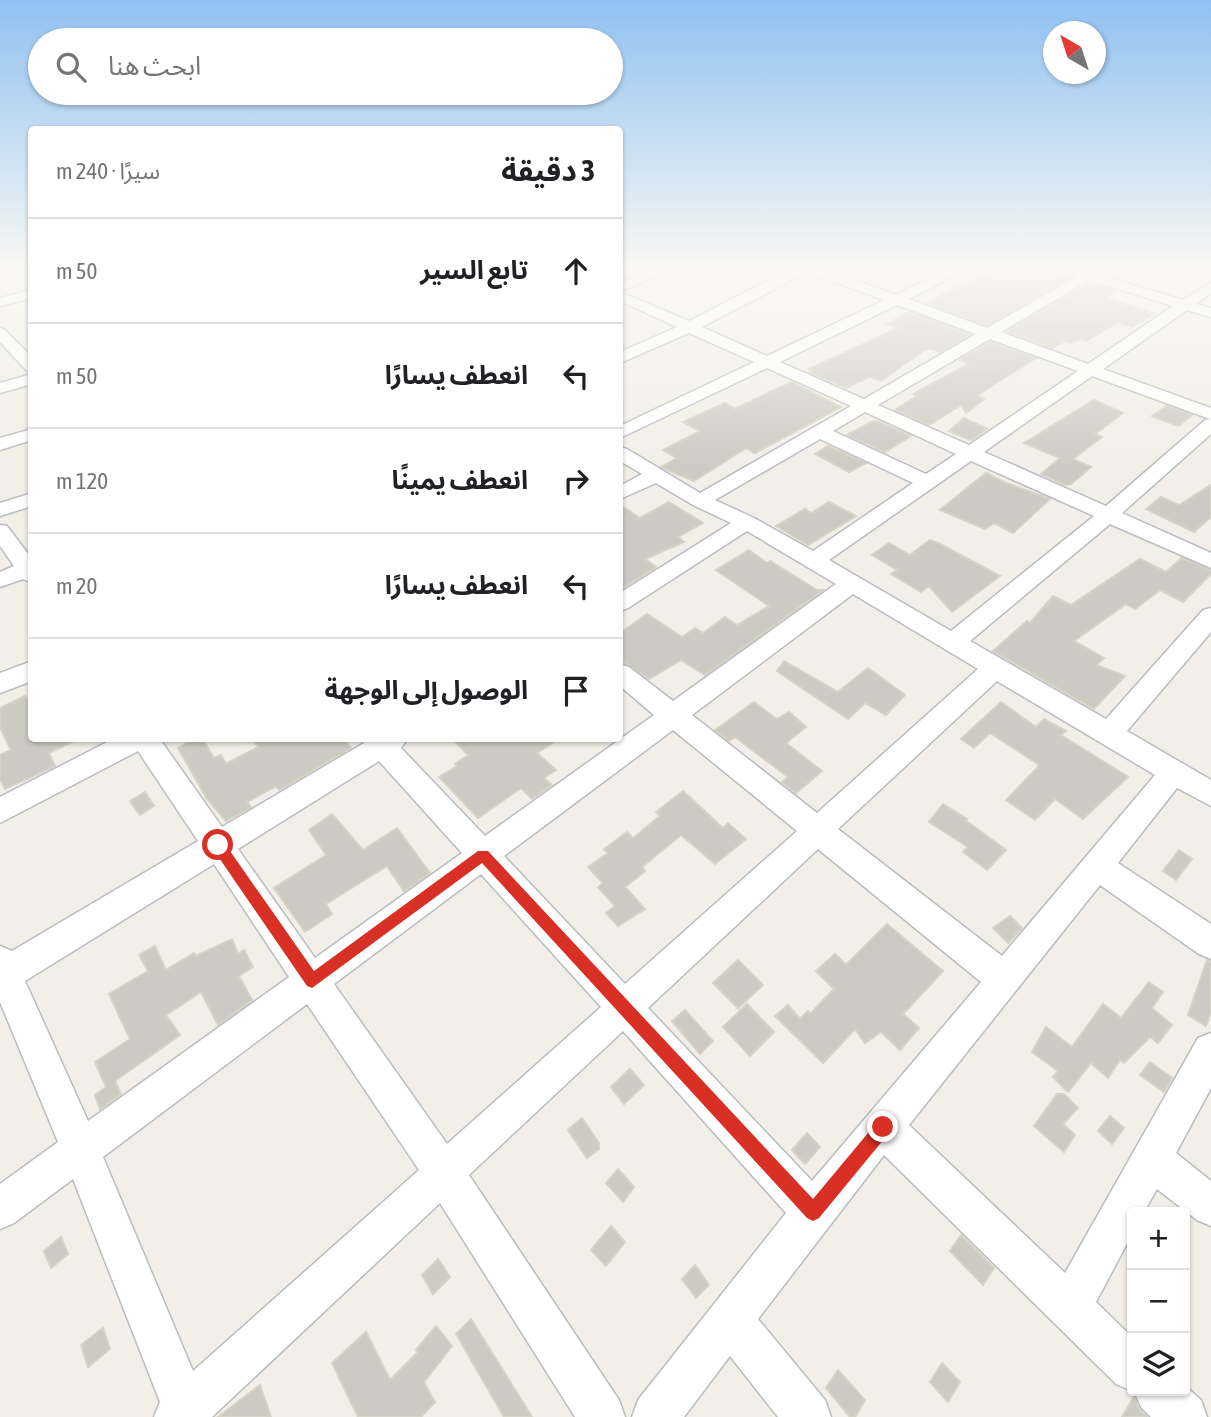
<!DOCTYPE html>
<html lang="ar">
<head>
<meta charset="utf-8">
<style>
  :root { --surface:#fff; --page:#f6f6f6; --text:#202124; --muted:#757577; --line:#e0e0e0 }
  body { margin:0; font-family:"Asap Condensed","Noto Sans Arabic",sans-serif; background:var(--page); color:var(--text); direction:rtl }
  .controls { position:absolute; right:21px; bottom:21px; display:grid; overflow:hidden; border-radius:7px; box-shadow:0 2px 5px #0004 }
  .controls button { width:63px; height:63px; display:grid; place-items:center; padding:0; border:0; border-bottom:2px solid var(--line); background:var(--surface); color:var(--text); font:35px sans-serif }
  .compass { position:absolute; left:1043px; top:21px; width:63px; height:63px; border-radius:50%; background:var(--surface); box-shadow:0 2px 5px #0004; rotate:321deg }
  .stop { position:absolute; width:21px; height:21px; margin:-16px; border:5px solid #d93025; border-radius:50%; background:#fff }
  .stop.end { background:#d93025; border-color:#fff; box-shadow:0 2px 7px #0008 }
  .list { margin:0; padding:0; list-style:none }
  h2 { display:flex; justify-content:space-between; align-items:center; height:91px; margin:0; padding:0 28px; font-size:30px }
  h2 small { font-size:23px; font-weight:400; color:var(--muted) }
  .list li { display:grid; grid-template-columns:46px 1fr auto; gap:21px; align-items:center; box-sizing:border-box; height:105px; padding:0 28px; border-top:2px solid var(--line) }
  .list b { display:block; font-size:26px; white-space:nowrap }
  .list em { font-size:23px; font-style:normal; color:var(--muted) }
  .icon { flex:none; width:38px; height:38px; fill:none; stroke:currentColor; stroke-width:2; stroke-linecap:round; stroke-linejoin:round }
  .map { position:relative; flex:none; width:1211px; height:1417px; overflow:hidden; direction:ltr }
  .search { position:absolute; background:var(--surface); box-shadow:0 2px 5px #0004; left:28px; top:28px; width:595px; height:77px; display:flex; align-items:center; gap:18px; box-sizing:border-box; padding:0 24px; border-radius:38px; color:var(--muted); font-size:26px }
  .panel { position:absolute; background:var(--surface); box-shadow:0 2px 5px #0004; left:28px; top:126px; width:595px; height:616px; border-radius:7px; direction:rtl }
  .map>svg:first-child { display:block }
</style>
</head>
<body>
<div class="map">
<svg width="1211" height="1417" viewBox="0 0 1211 1417">
  <rect width="100%" height="100%" fill="#f1efe7"/>
  <!-- building -->
  <g fill="#cccbc3" stroke="#d6d2c5" stroke-width="2">
    <polygon points="993,269 1047,269 1072,276 987,325 926,303"/>
    <polygon points="1089,283 1115,291 1105,298 1154,314 1132,327 1119,322 1086,341 1080,339 1071,343 1065,341 1052,348 1007,331"/>
    <polygon points="909,312 970,335 940,352 930,348 923,351 881,381 869,377 846,388 810,372 814,371 809,369 898,328 887,324"/>
    <polygon points="990,342 1036,358 976,396 984,399 966,413 961,405 929,425 895,410 917,396 913,394 969,364 960,360"/>
    <polygon points="791,382 841,407 755,453 746,448 694,481 661,467 677,458 663,450 700,431 683,422 725,403 735,409"/>
    <polygon points="1094,400 1123,413 1095,434 1102,437 1073,459 1091,467 1071,484 1066,485 1041,474 1060,458 1024,443"/>
    <polygon points="1167,406 1192,415 1178,426 1152,416"/>
    <polygon points="964,418 987,429 971,440 949,431"/>
    <polygon points="873,421 877,421 911,436 885,452 847,435"/>
    <polygon points="828,446 866,463 849,472 815,454"/>
    <polygon points="986,473 1006,483 1050,499 1013,533 994,523 985,529 940,510"/>
    <polygon points="1211,485 1211,517 1194,532 1146,509 1161,497 1179,505"/>
    <polygon points="669,502 703,523 678,537 684,542 645,559 656,567 620,590 620,505 640,518"/>
    <polygon points="829,502 856,516 808,545 776,526 805,509 811,513"/>
    <polygon points="930,540 940,544 1000,576 952,612 929,586 921,592 891,574 897,570 872,555 889,543 910,555"/>
    <polygon points="749,550 767,563 770,561 817,590 823,590 705,675 681,660 649,679 620,660 620,633 647,614 682,637 695,628 703,633 725,617 737,625 769,606 716,570"/>
    <polygon points="1182,558 1211,570 1211,574 1183,602 1160,590 1135,609 1126,604 1074,641 1104,658 1096,665 1125,676 1094,709 993,651 1027,621 1030,623 1053,596 1071,605 1140,559 1166,572"/>
    <polygon points="784,661 838,692 868,668 905,695 886,715 865,703 848,719 777,671"/>
    <polygon points="25,696 32,705 32,738 80,738 49,753 55,766 5,789 0,779 0,755 11,750 0,727 0,708"/>
    <polygon points="754,702 777,719 789,712 806,727 786,743 822,771 796,793 782,782 788,777 735,737 729,741 715,730"/>
    <polygon points="1001,702 1036,727 1044,719 1066,731 1061,735 1128,777 1083,819 1055,799 1035,820 1006,800 1038,767 1038,764 990,733 974,748 961,739"/>
    <polygon points="196,738 202,738 214,758 221,755 226,764 258,747 252,738 343,738 351,748 279,790 276,786 247,802 251,807 226,821 207,799 178,748"/>
    <polygon points="452,738 560,738 537,753 556,770 544,778 552,785 532,799 521,788 478,818 439,777 457,766 455,764 468,755"/>
    <polygon points="683,791 723,828 728,823 746,839 715,864 681,835 642,867 645,871 625,887 645,909 618,926 606,913 615,906 598,887 603,883 588,867 608,853 604,849 627,832 633,838 660,816 656,812"/>
    <polygon points="145,792 154,806 140,815 130,801"/>
    <polygon points="943,804 967,819 965,820 1006,850 987,870 963,852 968,847 929,822"/>
    <polygon points="332,814 363,850 397,828 430,873 404,891 387,866 326,904 332,914 305,932 274,888 326,855 309,830"/>
    <polygon points="1179,850 1192,859 1176,880 1163,871"/>
    <polygon points="1010,916 1022,928 1008,943 993,928"/>
    <polygon points="887,924 943,971 903,1014 919,1028 900,1050 881,1032 865,1043 855,1029 823,1063 775,1016 788,1005 800,1019 808,1011 810,1014 834,989 816,971 835,954 846,965"/>
    <polygon points="232,939 238,954 244,950 253,967 239,976 252,1000 218,1025 201,992 166,1015 180,1035 115,1081 121,1094 100,1109 95,1095 106,1087 95,1062 130,1039 109,994 148,971 139,955 155,946 166,970 194,953 196,956"/>
    <polygon points="738,960 763,985 738,1008 713,983"/>
    <polygon points="1207,960 1211,961 1211,1012 1206,1026 1188,1015"/>
    <polygon points="1149,982 1163,992 1152,1008 1172,1025 1158,1043 1150,1037 1124,1063 1120,1060 1108,1078 1091,1063 1068,1092 1053,1077 1058,1071 1032,1052 1046,1027 1072,1047 1103,1004 1121,1018"/>
    <polygon points="747,1004 774,1032 750,1056 723,1027"/>
    <polygon points="685,1010 713,1041 700,1054 672,1021"/>
    <polygon points="1150,1062 1172,1078 1164,1092 1140,1075"/>
    <polygon points="630,1069 644,1085 624,1104 611,1087"/>
    <polygon points="1057,1094 1064,1094 1078,1108 1063,1124 1075,1135 1064,1152 1034,1126"/>
    <polygon points="1110,1116 1124,1128 1112,1144 1098,1131"/>
    <polygon points="582,1118 599,1143 599,1149 587,1158 568,1130"/>
    <polygon points="807,1133 820,1147 805,1164 792,1150"/>
    <polygon points="618,1169 634,1187 623,1202 606,1183"/>
    <polygon points="611,1226 625,1242 606,1266 591,1250"/>
    <polygon points="961,1235 994,1268 983,1285 950,1251"/>
    <polygon points="61,1237 68,1254 51,1268 44,1251"/>
    <polygon points="438,1259 450,1277 433,1294 422,1275"/>
    <polygon points="695,1265 709,1285 696,1298 682,1279"/>
    <polygon points="471,1319 501,1367 532,1417 504,1417 456,1334"/>
    <polygon points="436,1326 452,1346 424,1382 435,1402 421,1417 358,1417 332,1363 366,1332 390,1380 418,1352 416,1350"/>
    <polygon points="103,1328 110,1349 88,1367 81,1345"/>
    <polygon points="942,1363 960,1382 948,1402 930,1382"/>
    <polygon points="838,1370 865,1400 855,1417 850,1417 826,1388"/>
    <polygon points="260,1385 271,1417 218,1417"/>
    <polygon points="1134,1397 1139,1409 1147,1417 1122,1417"/>
  </g>
  <g fill="none" stroke-linecap="round" stroke-linejoin="round">
    <defs>
      <g id="minor">
        <polygon points="657,269 677,269 620,291 620,282"/>
        <path d="M791,269H825L896,295L949,269H967L909,299L987,328L1076,277L1072,273L1078,269H1106L1099,275L1183,300L1211,283V293L1196,304L1211,308V317L1187,310L1103,369L1211,408V434L1122,513L1211,553V568L1110,524L970,641L1106,719L1203,610L1211,608V632L1127,731L1211,780V806L1177,788L1118,863L1211,924V959L1199,954L1100,885L909,1125L1065,1273L1198,1038L1211,1033V1088L1176,1153L1211,1181V1226L1197,1220L1157,1189L1144,1212H1132V1234L1096,1302L1132,1337V1391L1116,1384L884,1155L758,1319L825,1400L831,1417H778L730,1356L684,1417H632L638,1400L786,1213L623,1031L469,1175L619,1400L625,1417H575L440,1203L212,1417H154L160,1402L73,1179L14,1223L0,1229V1184L58,1142L0,1002V946L12,951L198,841L138,751L0,823V797L115,738H159L222,827L364,743L362,738H408L401,748L485,836L654,715L620,686V664L629,667L673,701L836,584L747,531L628,608L620,611V593L731,523L693,505L656,483L620,499V486L642,474L620,461V447L627,449L700,493L851,406L767,368L620,438V426L754,362L689,333L620,363V352L677,327L620,301V292L689,321ZM807,272L884,300L767,356L702,327ZM1089,280L1173,306L1088,364L1001,332ZM897,305L976,334L864,399L780,362ZM990,339L1078,371L969,445L878,405ZM1092,376L1210,419L1205,420L1106,506L984,452ZM865,412L956,454L926,474L833,431ZM820,439L913,483L813,551L754,518L715,500ZM971,461L1094,516L951,631L829,560ZM853,594L978,669L817,813L692,715ZM997,681L1155,775L1002,956L838,829ZM673,730L797,831L625,984L504,856ZM379,761L462,853L315,958L238,849ZM818,849L981,982L812,1181L648,1008ZM214,864L289,977L88,1121L25,981ZM481,874L601,1007L447,1144L334,984ZM307,1004L419,1170L193,1371L103,1157Z"/>
        <polygon points="32,290 32,298 0,306 0,298"/>
        <polygon points="0,328 5,330 32,357 32,372 26,370 0,342"/>
        <polygon points="32,374 32,384 0,393 0,383"/>
        <polygon points="32,429 32,440 0,450 0,438"/>
        <polygon points="32,493 32,506 0,516 0,503"/>
        <polygon points="0,525 7,526 32,559 32,583 23,579 0,587 0,572 14,566 0,546"/>
        <polygon points="32,661 32,681 0,693 0,673"/>
        <polygon points="1185,1386 1201,1400 1207,1417 1151,1417 1141,1407 1134,1391 1185,1391"/>
      </g>
    </defs>
    <!-- minor casing -->
    <use href="#minor" stroke="#b9bcc1" stroke-width="3"/>
    <!-- minor -->
    <use href="#minor" fill="#fff" fill-rule="evenodd"/>
  </g>
  <!-- sky -->
  <linearGradient id="sky" x2="0" y2="1"><stop stop-color="#8fc1f1"/><stop offset="0.57" stop-color="#f9f8f4"/><stop offset="1" stop-color="#f9f8f4" stop-opacity="0"/></linearGradient>
  <rect width="1211" height="468" fill="url(#sky)"/>
  <!-- route -->
  <polygon fill="#d93025" points="218,839 223,841 314,971 478,851 488,851 813,1199 878,1121 883,1119 889,1121 892,1127 889,1133 819,1218 813,1221 807,1218 482,863 312,988 307,986 213,849 213,841"/>
</svg>
<div class="controls">
<button>+</button>
<button>−</button>
<button><svg class="icon" aria-label="layers" viewBox="0 0 24 24"><path d="M12 4l9 5-9 5-9-5zM3 14l9 5 9-5"/></svg></button>
</div>
<svg class="compass" viewBox="-18 -18 36 36"><path d="M0-13l5 13h-10z" fill="#e53935"/><path d="M0 13l5-13h-10z" fill="#757577"/></svg>
<div class="stop" style="left:218px;top:845px"></div>
<div class="stop end" style="left:883px;top:1127px"></div>
<div class="search"><svg class="icon" aria-label="search" viewBox="0 0 24 24"><circle cx="10" cy="10" r="6"/><path d="M15 15l6 6"/></svg>ابحث هنا</div>
<section class="panel">
<h2>3 دقيقة<small>سيرًا · 240 m</small></h2>
<ul class="list">
<li><svg class="icon" aria-label="ahead" viewBox="0 0 24 24"><path d="M12 20V5M6 11l6-6 6 6"/></svg><div><b>تابع السير</b></div><em>50 m</em></li>
<li><svg class="icon" aria-label="left" viewBox="0 0 24 24"><path d="M17 20v-9H6M10 6l-5 5 5 5"/></svg><div><b>انعطف يسارًا</b></div><em>50 m</em></li>
<li><svg class="icon" aria-label="right" viewBox="0 0 24 24"><path d="M7 20v-9h11M14 6l5 5-5 5"/></svg><div><b>انعطف يمينًا</b></div><em>120 m</em></li>
<li><svg class="icon" aria-label="left" viewBox="0 0 24 24"><path d="M17 20v-9H6M10 6l-5 5 5 5"/></svg><div><b>انعطف يسارًا</b></div><em>20 m</em></li>
<li><svg class="icon" aria-label="arrive" viewBox="0 0 24 24"><path d="M6 21V4h12l-3 4 3 4H6"/></svg><div><b>الوصول إلى الوجهة</b></div></li>
</ul>
</section>
</div>
</body>
</html>
